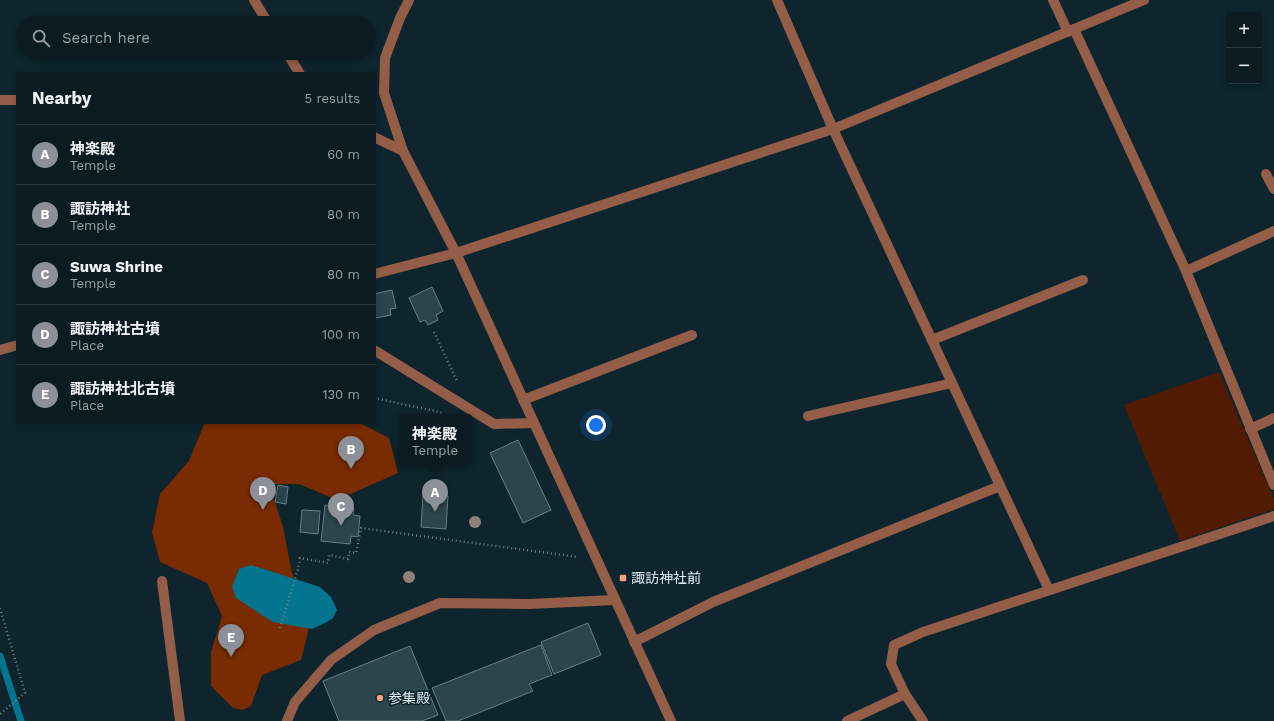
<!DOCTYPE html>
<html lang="en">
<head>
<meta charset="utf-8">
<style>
  :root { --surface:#0a1c22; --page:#18292f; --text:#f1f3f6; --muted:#99a1a5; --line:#2a3a40; --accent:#8c9099 }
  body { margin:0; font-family:"Work Sans","Noto Sans JP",sans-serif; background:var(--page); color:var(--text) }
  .controls { position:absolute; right:12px; top:12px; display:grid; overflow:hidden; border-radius:4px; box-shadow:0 2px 6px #0003 }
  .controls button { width:36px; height:36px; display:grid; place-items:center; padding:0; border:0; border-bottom:1px solid var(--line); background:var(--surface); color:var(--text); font:20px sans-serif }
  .you { position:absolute; left:596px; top:425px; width:14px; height:14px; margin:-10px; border:3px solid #fff; border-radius:50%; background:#1a73e8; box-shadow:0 0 0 6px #1a73e833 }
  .badge { display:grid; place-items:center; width:26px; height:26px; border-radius:50%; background:var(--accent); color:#fff; font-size:13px; font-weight:700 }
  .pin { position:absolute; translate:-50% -33px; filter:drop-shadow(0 1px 2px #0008) }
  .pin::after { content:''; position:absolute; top:21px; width:14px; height:12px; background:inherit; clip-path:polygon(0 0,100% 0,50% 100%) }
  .popup { position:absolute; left:398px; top:414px; width:74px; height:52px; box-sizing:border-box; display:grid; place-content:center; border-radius:4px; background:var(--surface); filter:drop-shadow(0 1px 3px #0005); font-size:13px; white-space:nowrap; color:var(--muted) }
  .popup b { font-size:15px; color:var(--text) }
  .popup::after { content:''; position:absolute; left:50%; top:100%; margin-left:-8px; border:8px solid transparent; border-top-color:var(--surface) }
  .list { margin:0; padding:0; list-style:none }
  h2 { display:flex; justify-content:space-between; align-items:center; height:52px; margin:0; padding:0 16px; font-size:17px }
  h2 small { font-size:13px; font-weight:400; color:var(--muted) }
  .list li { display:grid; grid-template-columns:26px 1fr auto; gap:12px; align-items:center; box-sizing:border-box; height:60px; padding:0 16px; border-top:1px solid var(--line) }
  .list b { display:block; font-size:15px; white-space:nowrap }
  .list p { margin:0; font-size:13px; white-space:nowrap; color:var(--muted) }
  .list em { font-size:13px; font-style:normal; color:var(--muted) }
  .icon { flex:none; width:22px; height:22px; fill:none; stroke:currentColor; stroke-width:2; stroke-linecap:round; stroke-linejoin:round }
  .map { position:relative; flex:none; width:1274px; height:721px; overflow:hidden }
  .search { position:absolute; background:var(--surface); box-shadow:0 2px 6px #0003; left:16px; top:16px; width:360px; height:44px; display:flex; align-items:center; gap:10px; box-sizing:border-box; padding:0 14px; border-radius:22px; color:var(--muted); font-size:15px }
  .panel { position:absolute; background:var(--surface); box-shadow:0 2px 6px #0003; left:16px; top:72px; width:360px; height:352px; border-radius:4px }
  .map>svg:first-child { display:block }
</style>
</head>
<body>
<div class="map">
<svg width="1274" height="721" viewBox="0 0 1274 721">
  <rect width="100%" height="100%" fill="#0e252d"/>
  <!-- green -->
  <polygon fill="#511c03" points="1219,372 1274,499 1274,509 1180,541 1124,405"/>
  <!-- forest -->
  <polygon fill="#792b01" points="205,422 358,422 389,438 398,473 337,500 299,484 269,484 283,527 292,573 310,624 301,660 262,675 251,706 242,710 233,708 211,686 211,652 222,616 207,583 160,562 152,532 160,494 189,461"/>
  <!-- water -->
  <polygon fill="#04758f" points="251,565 320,587 331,597 337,610 333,618 327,622 312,629 273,622 236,598 232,587 239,569"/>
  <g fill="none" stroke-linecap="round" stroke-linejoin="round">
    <!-- stream -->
    <polyline stroke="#04758f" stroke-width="7" points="0,656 21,721"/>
  </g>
  <!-- building -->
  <g fill="#2c444c" stroke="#657f88">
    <polygon points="432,287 443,311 436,315 438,320 428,325 425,320 420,322 409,298"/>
    <polygon points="392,290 396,308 390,309 391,315 376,318 374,313 374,294"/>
    <polygon points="518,440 551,510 523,523 490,453"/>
    <polygon points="278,485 288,487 286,504 275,502"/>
    <polygon points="423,494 448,496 446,529 421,527"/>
    <polygon points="325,505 354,508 353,515 360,516 358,537 351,536 350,544 321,541"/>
    <polygon points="302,510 320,511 318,534 300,532"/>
    <polygon points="588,623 601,655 554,674 541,642"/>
    <polygon points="541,645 552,675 529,684 533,691 458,721 446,721 432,688"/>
    <polygon points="410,646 438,715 422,721 339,721 323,681"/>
  </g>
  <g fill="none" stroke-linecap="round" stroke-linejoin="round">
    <!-- path -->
    <g stroke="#6d8087" stroke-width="2.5" stroke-dasharray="1 3" stroke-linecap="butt">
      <polyline points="434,332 457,381"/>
      <polyline points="374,398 444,413"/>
      <polyline points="0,608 25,693 0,714"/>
      <polyline points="280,628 298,569 300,558 328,563 329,555 348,559 349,552 356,553 361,528 578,557"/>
    </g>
    <!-- minor -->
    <g stroke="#945d47" stroke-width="10">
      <polyline points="254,0 268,23"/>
      <polyline points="409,0 400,18 385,58 384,93 403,151 456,253 671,721"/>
      <polyline points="777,0 833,129 1049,590"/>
      <polyline points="1053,0 1068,32"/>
      <polyline points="1074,29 1186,271 1274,485"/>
      <polyline points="287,53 300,74"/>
      <polyline points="0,100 18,100"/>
      <polyline points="374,137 403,151"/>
      <polyline points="1266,174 1274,189"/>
      <polyline points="1186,271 1274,231"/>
      <polyline points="374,274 456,253 833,129 1144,0"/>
      <polyline points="932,340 1083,280"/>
      <polyline points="0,350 18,345"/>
      <polyline points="374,350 494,424 534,423"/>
      <polyline points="523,400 692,335"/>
      <polyline points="808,416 952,383"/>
      <polyline points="1250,429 1274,418"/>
      <polyline points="162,581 180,721"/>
      <polyline points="634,642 713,602 1000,486"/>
      <polyline points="287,721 295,702 331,660 374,630 440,603 529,604 615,600"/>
      <polyline points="847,721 905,694"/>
      <polyline points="923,721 905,694 891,664 894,645 923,632 1274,516"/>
    </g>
  </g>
  <!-- trees -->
  <g fill="#8f8079">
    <circle cx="475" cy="522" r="6"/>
    <circle cx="409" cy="577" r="6"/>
  </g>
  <!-- markers -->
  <g fill="#f2a07f" stroke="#0e252d" stroke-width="1.5">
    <rect x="619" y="574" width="8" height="8" rx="2"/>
    <circle cx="380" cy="698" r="4"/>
  </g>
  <g text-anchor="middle" stroke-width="3" stroke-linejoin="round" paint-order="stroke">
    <!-- poi labels -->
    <g font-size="14" fill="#dfedf2" stroke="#0e252d" text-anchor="start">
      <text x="631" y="583">諏訪神社前</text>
      <text x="388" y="703">参集殿</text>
    </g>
  </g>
</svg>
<div class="controls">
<button>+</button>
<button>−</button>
</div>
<div class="you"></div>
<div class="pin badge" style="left:435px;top:512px">A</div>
<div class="popup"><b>神楽殿</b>Temple</div>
<div class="pin badge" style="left:351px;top:469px">B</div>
<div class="pin badge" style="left:341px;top:526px">C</div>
<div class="pin badge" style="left:263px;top:510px">D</div>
<div class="pin badge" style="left:231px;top:657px">E</div>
<div class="search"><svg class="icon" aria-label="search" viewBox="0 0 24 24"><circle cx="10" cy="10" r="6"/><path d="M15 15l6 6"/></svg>Search here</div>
<section class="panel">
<h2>Nearby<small>5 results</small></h2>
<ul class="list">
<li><span class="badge">A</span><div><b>神楽殿</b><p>Temple</p></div><em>60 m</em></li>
<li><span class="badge">B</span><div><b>諏訪神社</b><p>Temple</p></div><em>80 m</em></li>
<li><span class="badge">C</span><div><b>Suwa Shrine</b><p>Temple</p></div><em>80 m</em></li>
<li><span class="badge">D</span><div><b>諏訪神社古墳</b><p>Place</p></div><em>100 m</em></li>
<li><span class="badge">E</span><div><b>諏訪神社北古墳</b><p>Place</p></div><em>130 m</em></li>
</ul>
</section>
</div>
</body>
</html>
